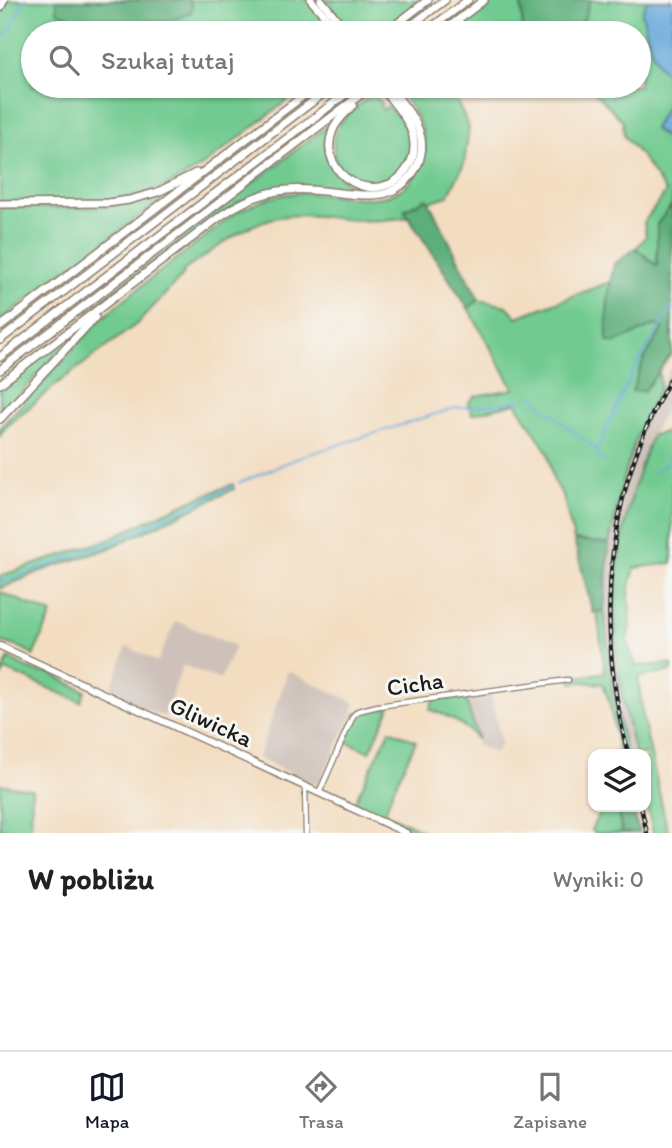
<!DOCTYPE html>
<html lang="pl">
<head>
<meta charset="utf-8">
<style>
  :root { --surface:#fff; --page:#f6f6f6; --text:#222; --muted:#767676; --line:#e0e0e0; --accent:#111827 }
  body { margin:0; font-family:Itim,sans-serif; background:var(--page); color:var(--text) }
  .controls { position:absolute; right:21px; bottom:21px; display:grid; overflow:hidden; border-radius:14px; box-shadow:0 2px 5px #0004 }
  .controls button { width:63px; height:63px; display:grid; place-items:center; padding:0; border:0; border-bottom:2px solid var(--line); background:var(--surface); color:var(--text); font:35px sans-serif }
  .list { margin:0; padding:0; list-style:none }
  h2 { display:flex; justify-content:space-between; align-items:center; height:91px; margin:0; padding:0 28px; font-size:30px }
  h2 small { font-size:23px; font-weight:400; color:var(--muted) }
  .icon { flex:none; width:38px; height:38px; fill:none; stroke:currentColor; stroke-width:2; stroke-linecap:round; stroke-linejoin:round }
  .map { position:relative; flex:none; width:672px; height:833px; overflow:hidden }
  .search { position:absolute; background:var(--surface); box-shadow:0 2px 5px #0004; left:21px; right:21px; top:21px; height:77px; display:flex; align-items:center; gap:18px; box-sizing:border-box; padding:0 24px; border-radius:38px; color:var(--muted); font-size:26px }
  .sheet { height:217px; background:var(--surface) }
  nav { display:flex; justify-content:space-around; align-items:center; box-sizing:border-box; height:98px; border-top:2px solid var(--line); background:var(--surface); font-size:19px; color:var(--muted) }
  nav a { display:grid; justify-items:center; gap:4px }
  nav .on { color:var(--accent) }
  .map>svg:first-child { display:block }
</style>
</head>
<body>
<div class="map">
<svg width="672" height="833" viewBox="0 0 672 833">
  <rect width="100%" height="100%" fill="#f6f6f2"/>
  <filter id="ink" filterUnits="userSpaceOnUse"><feTurbulence type="fractalNoise" baseFrequency=".0143" numOctaves="2"/><feDisplacementMap in="SourceGraphic" scale="14" xChannelSelector="R" yChannelSelector="G"/><feConvolveMatrix kernelMatrix="1 2 1 2 8 2 1 2 1" color-interpolation-filters="sRGB"/></filter>
  <filter id="wash" filterUnits="userSpaceOnUse"><feTurbulence type="fractalNoise" baseFrequency=".00686" numOctaves="4" result="noise"/><feDisplacementMap in="SourceGraphic" scale="28" xChannelSelector="R" yChannelSelector="G"/><feGaussianBlur stdDeviation="1.57" result="paint"/><feColorMatrix in="noise" values="0 0 0 0 0 0 0 0 0 0 0 0 0 0 0 0 0 1.4 0 .05"/><feComposite in="paint" operator="in"/></filter>
  <g filter="url(#wash)">
    <rect width="100%" height="100%" fill="#f3ddc1"/>
    <!-- industrial -->
    <g fill="#cec1b9">
      <polygon points="672,366 672,394 652,435 642,461 633,491 619,554 618,673 622,701 635,754 626,754 612,688 604,610 609,544 624,476 637,436 660,387"/>
      <polygon points="176,621 235,646 220,680 183,665 164,717 109,693 127,646 157,662"/>
      <polygon points="288,671 354,702 354,710 318,786 258,758"/>
      <polygon points="491,693 501,743 496,753 476,745 478,740 465,697"/>
    </g>
    <!-- green -->
    <g fill="#71ca90" stroke="#467356" stroke-width="2">
      <path d="M6,0H307L315,7L337,33H33V86H306L205,164C190,174 174,183 157,190C113,206 47,200 0,201V12Z"/>
      <polygon points="325,0 421,0 377,33 362,33 361,29 358,27 354,32 350,30"/>
      <polygon points="494,0 521,0 523,33 451,33"/>
      <polygon points="590,0 609,1 609,0 647,0 642,13 652,52 659,66 665,72 672,89 666,106 654,129 672,143 672,205 657,224 657,266 636,248 646,237 644,222 666,192 642,157 624,136 623,121 588,86 639,86 639,33 573,33 584,19"/>
      <path d="M401,86H458L451,88L469,128L464,164L448,196L429,202L427,198L405,210L409,217C393,219 376,222 360,220C329,219 298,210 267,220C237,230 210,253 183,271L184,274L138,323L58,383L5,428L0,436V428L98,322L122,301L234,214C254,203 272,195 295,193C332,189 380,213 410,182C416,176 421,167 423,159C429,134 416,114 402,95L407,92Z"/>
      <path d="M377,91L378,96L376,98L381,102V108L383,110L387,106L396,115H399C443,182 345,209 334,154C333,146 333,136 337,128C346,112 364,102 377,91Z"/>
      <path d="M332,122C330,129 327,136 326,144C325,166 341,183 361,190V192L300,186L239,202L86,314L112,291Z"/>
      <path d="M165,194L167,195L0,320V207C55,207 113,213 165,194Z"/>
      <polygon points="610,282 607,311 607,341 615,343 655,325 663,328 643,361 644,391 659,371 660,387 637,436 624,476 609,544 574,540 563,496 553,479 548,453 516,403 472,414 468,403 475,396 514,389 468,308 479,300 507,306 517,317"/>
      <polygon points="82,324 84,325 0,415 0,388"/>
      <path d="M672,431V563L635,568L629,590L630,626L627,640L636,666L672,664V671L638,677L643,718L668,833H653L646,803V754H635C629,728 622,702 619,676C608,594 622,511 652,435Z"/>
      <polygon points="233,484 234,489 107,549 38,572 0,589 0,576 104,541 190,501"/>
      <path d="M0,592L52,614L33,656C25,646 11,646 0,641Z"/>
      <polygon points="604,610 612,688 626,754 619,754 609,701 603,684 582,682 572,683 571,678 605,672 597,612"/>
      <path d="M9,658C21,666 35,674 50,673L85,691L81,702L6,670L0,679V675Z"/>
      <path d="M465,697L478,740C467,726 448,715 430,710L433,700Z"/>
      <polygon points="390,707 370,752 345,741 356,714 365,710"/>
      <polygon points="390,730 416,741 392,792 385,813 428,833 418,833 354,803"/>
      <polygon points="0,784 32,789 31,832 0,829"/>
      <polygon points="603,807 617,807 622,833 595,833 591,830"/>
    </g>
    <!-- forest -->
    <g fill="#5cae7a" stroke="#3c654b" stroke-width="2">
      <polygon points="57,0 189,0 192,6 191,12 178,18 164,22 149,21 126,29 83,25 77,20 57,12"/>
      <polygon points="521,0 590,0 584,19 573,33 523,33"/>
      <polygon points="427,198 479,300 468,308 404,210"/>
      <path d="M672,205V353L644,391H632L643,361L663,328L655,325L615,343L607,341C606,315 608,290 614,264L636,248L657,266V224Z"/>
      <polygon points="574,540 609,544 604,610 593,613"/>
      <polygon points="617,807 633,807 639,833 622,833"/>
    </g>
    <!-- water -->
    <polygon fill="#69a9dc" stroke="#42627c" stroke-width="2" points="647,0 672,0 672,143 654,129 666,106 672,89 665,72 659,66 652,52 642,13"/>
    <g fill="none" stroke-linecap="round" stroke-linejoin="round">
      <!-- stream -->
      <g stroke="#69a9dc" stroke-width="2">
        <path d="M0,39C12,29 19,15 23,0"/>
        <polyline points="530,396 533,397 541,405 597,450"/>
        <path d="M604,461C599,458 596,455 597,449L634,369L672,307"/>
        <polyline points="654,472 664,466 672,453"/>
        <polyline points="239,483 303,456 455,408 490,405 515,400 521,400"/>
        <polyline points="0,583 110,543 233,486"/>
      </g>
    </g>
  </g>
  <g filter="url(#ink)">
    <g fill="none" stroke-linecap="round" stroke-linejoin="round">
      <defs>
        <g id="minor">
          <polyline points="305,787 306,833"/>
          <polyline points="319,793 353,716 358,711 378,706 568,680"/>
        </g>
        <polyline id="major" points="0,646 406,833"/>
        <g id="highway">
          <polyline points="311,0 340,33"/>
          <polyline points="321,0 348,33"/>
          <polyline points="0,8 4,0"/>
          <polyline points="385,33 428,0"/>
          <polyline points="401,33 445,0"/>
          <polyline points="424,33 468,0"/>
          <polyline points="441,33 484,0"/>
          <path d="M353,105C346,113 337,120 333,130C314,177 382,211 408,167C414,158 415,146 413,136C408,117 392,101 380,86"/>
          <polyline points="0,204 108,203 129,200 158,192 196,173"/>
          <polyline points="0,327 316,86"/>
          <polyline points="0,340 333,86"/>
          <polyline points="0,357 356,86"/>
          <polyline points="0,370 372,86"/>
          <path d="M0,384L222,215C241,202 263,192 287,190C316,187 344,196 373,195C405,195 430,161 419,131C413,114 399,100 389,86"/>
          <polyline points="0,419 95,317"/>
        </g>
      </defs>
      <!-- minor casing -->
      <use href="#minor" stroke="#887c6e" stroke-width="7"/>
      <!-- major casing -->
      <use href="#major" stroke="#887c6e" stroke-width="9"/>
      <!-- highway casing -->
      <use href="#highway" stroke="#887c6e" stroke-width="10"/>
      <!-- minor -->
      <use href="#minor" stroke="#fff" stroke-width="4.5"/>
      <!-- major -->
      <use href="#major" stroke="#fff" stroke-width="6"/>
      <!-- highway -->
      <use href="#highway" stroke="#fff" stroke-width="7"/>
      <defs>
        <g id="rail">
          <path d="M628,754C595,623 604,495 672,376"/>
          <polyline points="641,807 647,833"/>
        </g>
      </defs>
      <!-- rail casing -->
      <use href="#rail" stroke="#1c1c1c" stroke-width="4.5"/>
      <!-- rail -->
      <use href="#rail" stroke="#f6f6f2" stroke-width="2" stroke-dasharray="5" stroke-linecap="butt"/>
    </g>
  </g>
  <g text-anchor="middle" stroke-width="6" stroke-linejoin="round" paint-order="stroke">
    <!-- street labels -->
    <g font-size="24" fill="#1c1c1c" stroke="#f6f6f2">
      <text transform="translate(415 684) rotate(-8)" y="8">Cicha</text>
      <text transform="translate(211 722) rotate(25)" y="8">Gliwicka</text>
    </g>
  </g>
</svg>
<div class="controls">
<button><svg class="icon" aria-label="layers" viewBox="0 0 24 24"><path d="M12 4l9 5-9 5-9-5zM3 14l9 5 9-5"/></svg></button>
</div>
<div class="search"><svg class="icon" aria-label="search" viewBox="0 0 24 24"><circle cx="10" cy="10" r="6"/><path d="M15 15l6 6"/></svg>Szukaj tutaj</div>
</div>
<section class="sheet">
<h2>W pobliżu<small>Wyniki: 0</small></h2>
<ul class="list">
</ul>
</section>
<nav>
<a class="on"><svg class="icon" aria-label="map" viewBox="0 0 24 24"><path d="M3 6l6-2 6 2 6-2v14l-6 2-6-2-6 2zM9 4v14M15 6v14"/></svg>Mapa</a>
<a><svg class="icon" aria-label="directions" viewBox="0 0 24 24"><path d="M12 3l9 9-9 9-9-9zM9 14v-3h6M13 9l2 2-2 2"/></svg>Trasa</a>
<a><svg class="icon" aria-label="saved" viewBox="0 0 24 24"><path d="M7 4h10v16l-5-4-5 4z"/></svg>Zapisane</a>
</nav>
</body>
</html>
